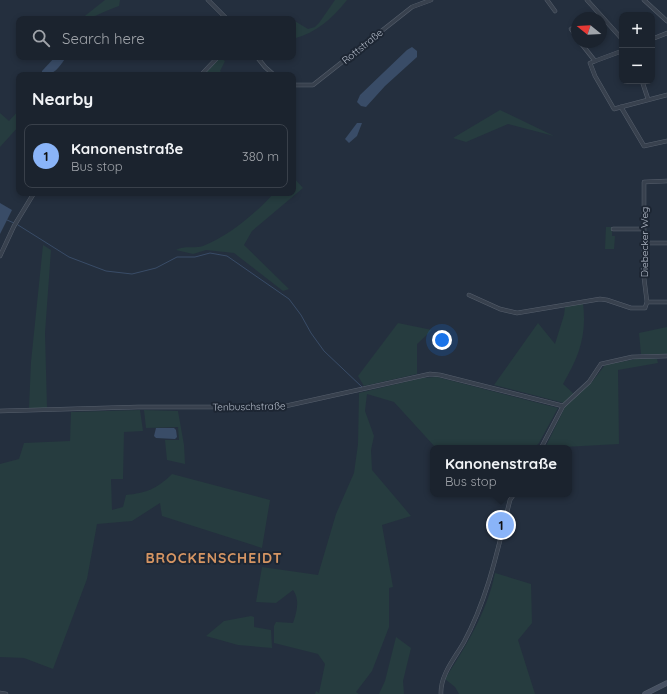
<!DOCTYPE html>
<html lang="en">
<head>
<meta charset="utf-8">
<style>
  :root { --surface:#1b232e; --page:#282f3a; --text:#f1f3f6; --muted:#a0a4aa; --line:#39404a; --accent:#8ab4f8 }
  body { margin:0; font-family:Quicksand,sans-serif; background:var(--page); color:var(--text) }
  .controls { position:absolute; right:12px; top:12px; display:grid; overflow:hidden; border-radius:8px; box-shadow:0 2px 6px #0003 }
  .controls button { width:36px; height:36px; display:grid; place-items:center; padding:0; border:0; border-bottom:1px solid var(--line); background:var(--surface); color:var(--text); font:20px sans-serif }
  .compass { position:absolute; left:571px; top:12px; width:36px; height:36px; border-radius:50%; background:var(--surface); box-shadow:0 2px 6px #0003; rotate:288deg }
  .you { position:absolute; left:442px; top:340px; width:14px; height:14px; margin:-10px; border:3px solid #fff; border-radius:50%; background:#1a73e8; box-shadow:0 0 0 6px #1a73e833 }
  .badge { display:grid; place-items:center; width:26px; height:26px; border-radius:50%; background:var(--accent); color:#111; font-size:13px; font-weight:700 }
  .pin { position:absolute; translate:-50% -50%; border:2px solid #fff; box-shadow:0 1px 4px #0006 }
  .popup { position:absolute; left:430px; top:445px; width:142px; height:52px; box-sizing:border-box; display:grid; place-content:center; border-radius:8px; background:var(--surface); filter:drop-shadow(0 1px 3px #0005); font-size:13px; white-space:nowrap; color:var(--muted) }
  .popup b { font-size:15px; color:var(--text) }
  .popup::after { content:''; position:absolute; left:50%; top:100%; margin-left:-8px; border:8px solid transparent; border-top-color:var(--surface) }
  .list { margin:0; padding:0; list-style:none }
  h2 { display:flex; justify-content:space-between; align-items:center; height:52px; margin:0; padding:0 16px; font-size:17px }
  h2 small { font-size:13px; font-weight:400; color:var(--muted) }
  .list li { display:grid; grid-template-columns:26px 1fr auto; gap:12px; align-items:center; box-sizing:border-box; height:64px; margin:0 8px 8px; padding:0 8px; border:1px solid var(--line); border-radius:8px }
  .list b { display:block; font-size:15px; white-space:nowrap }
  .list p { margin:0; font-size:13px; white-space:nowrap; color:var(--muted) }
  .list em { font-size:13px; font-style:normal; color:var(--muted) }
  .icon { flex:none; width:22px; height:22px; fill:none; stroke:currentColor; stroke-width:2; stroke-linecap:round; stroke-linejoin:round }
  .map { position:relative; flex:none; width:667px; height:694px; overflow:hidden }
  .search { position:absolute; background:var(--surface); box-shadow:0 2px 6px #0003; left:16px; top:16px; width:280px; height:44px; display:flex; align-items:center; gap:10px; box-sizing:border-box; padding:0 14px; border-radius:8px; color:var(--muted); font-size:15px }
  .panel { position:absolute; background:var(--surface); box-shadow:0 2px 6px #0003; left:16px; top:72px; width:280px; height:124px; border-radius:8px }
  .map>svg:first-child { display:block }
</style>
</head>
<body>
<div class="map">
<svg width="667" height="694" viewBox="0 0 667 694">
  <rect width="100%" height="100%" fill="#242f3e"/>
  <!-- green -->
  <g fill="#263c3f">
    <path d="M105,0H120L119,6C106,10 93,19 81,19Z"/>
    <path d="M335,0H347C333,18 316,33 293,39V20L308,29L315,27L319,23Z"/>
    <polygon points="220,58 225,61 220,71 224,75 203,75"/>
    <polygon points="19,110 19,126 0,147 0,113 9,121"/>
    <polygon points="500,110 554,136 508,124 466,142 453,138"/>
    <path d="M293,177L303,188L252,231L244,245L289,289L283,291L234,253L206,250L193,254L176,250C185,245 193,249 203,246C229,236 256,213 274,193H293Z"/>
    <polygon points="606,227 612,227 612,236 615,236 614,249 605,249"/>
    <polygon points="43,245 51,250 45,333 47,408 29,409 31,362"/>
    <path d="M583,303C587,336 579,356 563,384L574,394L564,403L494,385L538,323L555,344L564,315L565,307Z"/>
    <polygon points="398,323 432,330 417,344 417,374 364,386 358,376"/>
    <polygon points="667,327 667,354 641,354 639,333"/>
    <polygon points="641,358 657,359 658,363 618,370 619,444 545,448 565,407 592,382 605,365"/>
    <path d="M437,377L558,408L539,443L534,448H436L394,402L367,394L365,411L374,436L371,450L372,470L411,516L382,525L393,587L389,588V627L372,671L356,692L359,694H315L316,691L319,693L325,664L318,654L274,643V626L276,622L293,623C297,612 300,599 293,590L276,603L256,602L262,567L318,575L336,514L354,473L358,444L359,393L422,378Z"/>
    <path d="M140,410L143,431L124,432L123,479H111L112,510L123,507L126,495C146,493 157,489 172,474L270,500L262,548L162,516L160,503L132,521L97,524L87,579L53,669L24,658L0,657V464L19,459L24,443L70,441L71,412Z"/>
    <polygon points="144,410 178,411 184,445 185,464 167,460 165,440 179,440 178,427 146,428"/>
    <path d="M495,573L531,584L532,623L518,640L535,694H459L455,687L445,679C466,646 487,612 495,573Z"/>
    <polygon points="251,616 254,617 254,627 271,630 272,648 238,645 206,636 224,621"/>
    <polygon points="396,637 411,648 403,681 404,694 379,694 385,681"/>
  </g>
  <!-- water -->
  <g fill="#394c67">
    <polygon points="412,47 417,51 417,57 385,86 366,107 361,106 357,102 360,95 407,50"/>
    <path d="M55,57H66C59,68 54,75 42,75V71Z"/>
    <polygon points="357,123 362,123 357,136 349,143 345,139"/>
    <polygon points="0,203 12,210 0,234"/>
    <polygon points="156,428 174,428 176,430 177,437 175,439 156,438 154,436"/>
  </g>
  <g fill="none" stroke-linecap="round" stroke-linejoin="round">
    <!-- stream -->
    <g stroke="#394c67" stroke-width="1">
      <polyline points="7,220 14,223"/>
      <polyline points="18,225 69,257 106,271 132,274 156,268 177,257 195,257 210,253 227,256 289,299 301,315 311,333 324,351 362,387"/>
    </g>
    <defs>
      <g id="street">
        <polyline points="208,0 227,19"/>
        <polyline points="547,0 555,11"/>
        <polyline points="587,0 622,39"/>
        <polyline points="644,0 667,21"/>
        <polyline points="571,29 577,37"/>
        <polyline points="652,39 667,33"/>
        <polyline points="580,42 595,61 622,51"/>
        <polyline points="257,57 265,67 274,75"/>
        <polyline points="595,61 590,63 595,76 614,109 621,107 644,146 667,141"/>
        <polyline points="201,75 218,57"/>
        <polyline points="642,81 648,99"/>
        <polyline points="293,85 313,85 412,7 431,0"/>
        <polyline points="621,107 667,95"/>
        <polyline points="613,229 643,229"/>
        <polyline points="643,243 667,243"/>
        <polyline points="0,256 14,226 34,193"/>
        <polyline points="469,295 500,309 517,313 600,299 607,300 631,308 645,308 647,302 644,278 644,182 667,181"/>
        <polyline points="647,302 667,302"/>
        <polyline points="0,411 138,407 281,407 430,374 440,375 563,406"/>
        <polyline points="541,448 563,406 589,382 601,364 632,357 667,356"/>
        <polyline points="0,693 6,694"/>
        <path d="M441,694C440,675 455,658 464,642C488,598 498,548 510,500L514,494"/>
      </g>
      <polyline id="secondary" points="645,694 667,683"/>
    </defs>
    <!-- street casing -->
    <use href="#street" stroke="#565f6c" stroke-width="4.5"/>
    <!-- secondary casing -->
    <use href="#secondary" stroke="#565f6c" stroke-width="5.5"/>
    <!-- street -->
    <use href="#street" stroke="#38414e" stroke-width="3.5"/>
    <!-- secondary -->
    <use href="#secondary" stroke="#465061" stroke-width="4.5"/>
  </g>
  <g text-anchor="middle" stroke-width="4" stroke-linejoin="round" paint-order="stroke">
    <!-- street labels -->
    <g font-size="10" fill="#b4bcc9" stroke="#1d2633">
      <text transform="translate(362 46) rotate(-39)" y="4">Rottstraße</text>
      <text transform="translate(644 242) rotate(-90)" y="4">Diebecker Weg</text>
      <text transform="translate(249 406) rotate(-1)" y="4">Tenbuschstraße</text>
    </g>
    <!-- district labels -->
    <g font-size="14" font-weight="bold" letter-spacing="1" fill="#d59563" stroke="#1d2633">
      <text x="214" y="563">BROCKENSCHEIDT</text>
    </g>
  </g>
</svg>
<div class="controls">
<button>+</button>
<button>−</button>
</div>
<svg class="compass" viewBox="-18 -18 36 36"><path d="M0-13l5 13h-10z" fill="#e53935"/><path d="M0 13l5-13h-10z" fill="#a0a4aa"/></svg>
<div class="you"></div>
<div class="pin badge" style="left:501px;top:525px">1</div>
<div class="popup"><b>Kanonenstraße</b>Bus stop</div>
<div class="search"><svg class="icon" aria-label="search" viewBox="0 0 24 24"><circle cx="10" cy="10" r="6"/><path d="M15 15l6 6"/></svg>Search here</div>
<section class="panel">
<h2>Nearby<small></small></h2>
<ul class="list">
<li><span class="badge">1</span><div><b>Kanonenstraße</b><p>Bus stop</p></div><em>380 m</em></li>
</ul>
</section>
</div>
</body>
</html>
